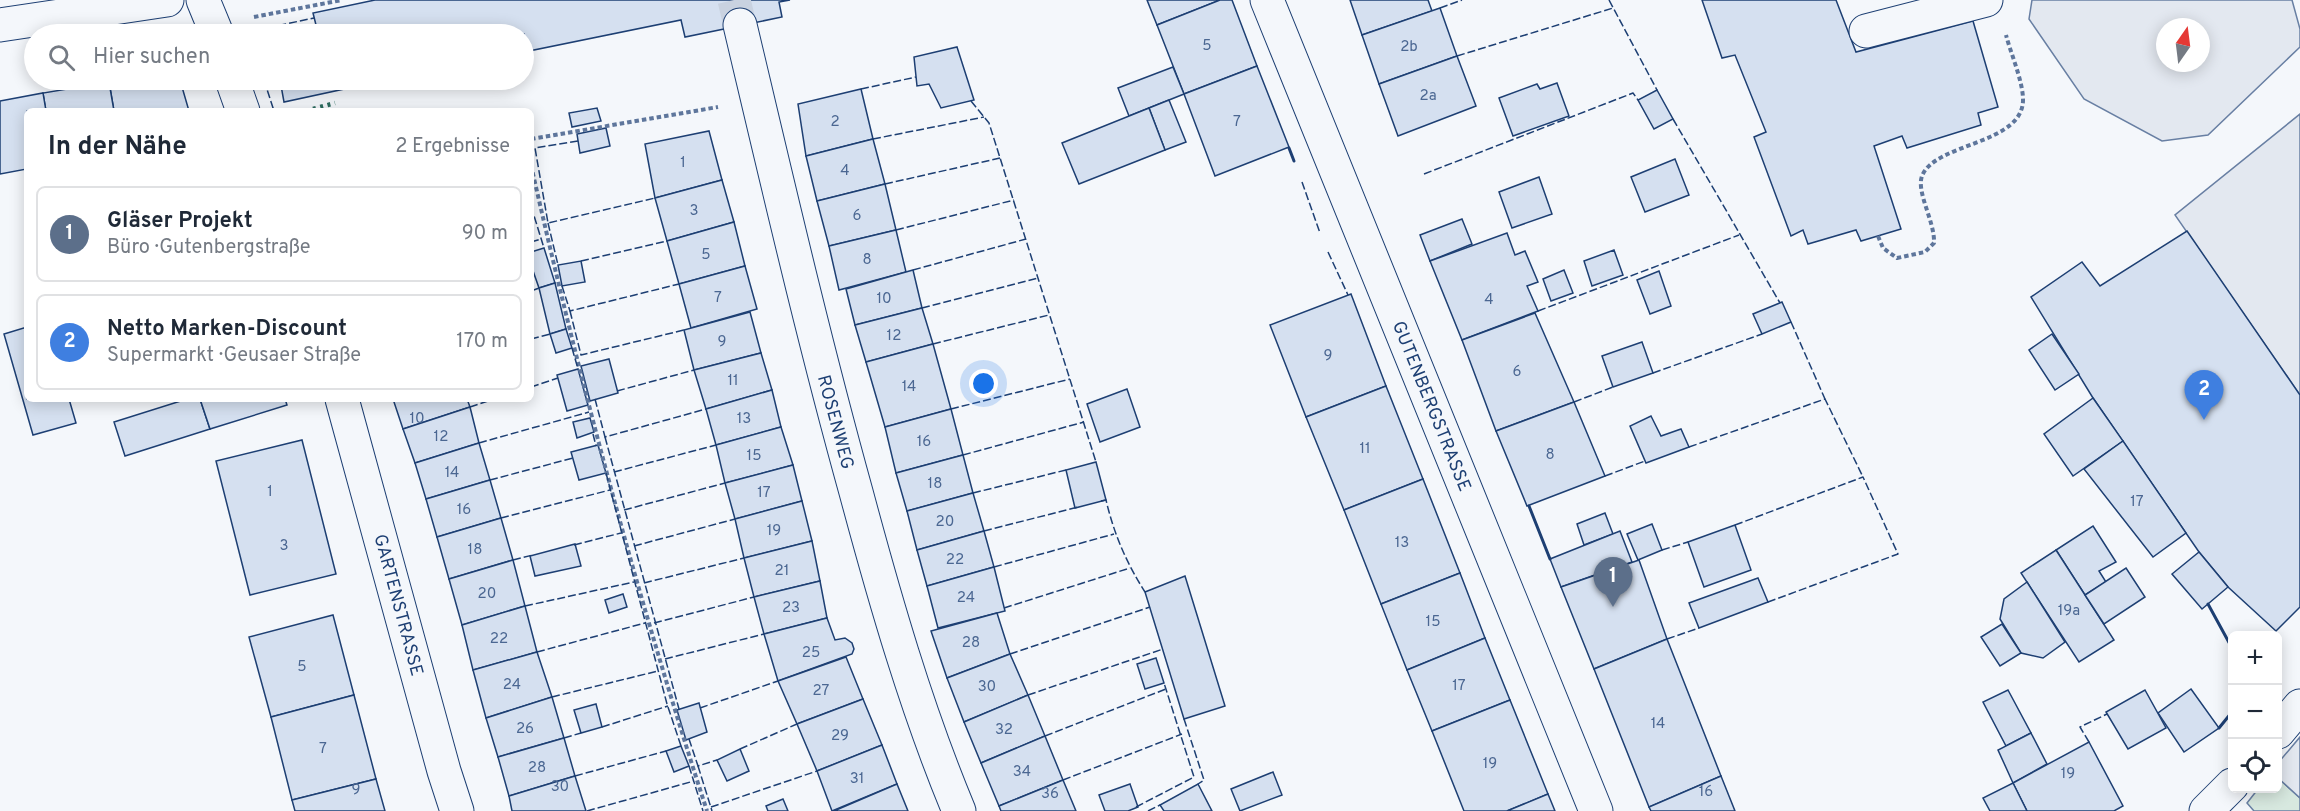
<!DOCTYPE html>
<html lang="de">
<head>
<meta charset="utf-8">
<style>
  :root { --surface:#fff; --page:#f2f2f3; --text:#1f2937; --muted:#747a83; --line:#e0e1e3; --accent:#c62828 }
  body { margin:0; font-family:Overpass,sans-serif; background:var(--page); color:var(--text) }
  .controls { position:absolute; right:18px; bottom:18px; display:grid; overflow:hidden; border-radius:9px; box-shadow:0 3px 15px #0003 }
  .controls button { width:54px; height:54px; display:grid; place-items:center; padding:0; border:0; border-bottom:2px solid var(--line); background:var(--surface); color:var(--text); font:30px sans-serif }
  .compass { position:absolute; left:2156px; top:18px; width:54px; height:54px; border-radius:50%; background:var(--surface); box-shadow:0 3px 15px #0003; rotate:14deg }
  .you { position:absolute; left:984px; top:384px; width:21px; height:21px; margin:-15px; border:4px solid #fff; border-radius:50%; background:#1a73e8; box-shadow:0 0 0 9px #1a73e833 }
  .badge { display:grid; place-items:center; width:39px; height:39px; border-radius:50%; background:var(--accent); color:#fff; font-size:20px; font-weight:700 }
  .pin { position:absolute; translate:-50% -50px; filter:drop-shadow(0 2px 3px #0008) }
  .pin::after { content:''; position:absolute; top:32px; width:21px; height:18px; background:inherit; clip-path:polygon(0 0,100% 0,50% 100%) }
  .list { margin:0; padding:0; list-style:none }
  h2 { display:flex; justify-content:space-between; align-items:center; height:78px; margin:0; padding:0 24px; font-size:26px }
  h2 small { font-size:20px; font-weight:400; color:var(--muted) }
  .list li { display:grid; grid-template-columns:39px 1fr auto; gap:18px; align-items:center; box-sizing:border-box; height:96px; margin:0 12px 12px; padding:0 12px; border:2px solid var(--line); border-radius:9px }
  .list b { display:block; font-size:22px; white-space:nowrap }
  .list p { margin:0; font-size:20px; white-space:nowrap; color:var(--muted) }
  .list em { font-size:20px; font-style:normal; color:var(--muted) }
  .icon { flex:none; width:33px; height:33px; fill:none; stroke:currentColor; stroke-width:2; stroke-linecap:round; stroke-linejoin:round }
  .map { position:relative; flex:none; width:2300px; height:811px; overflow:hidden }
  .search { position:absolute; background:var(--surface); box-shadow:0 3px 15px #0003; left:24px; top:24px; width:510px; height:66px; display:flex; align-items:center; gap:15px; box-sizing:border-box; padding:0 21px; border-radius:33px; color:var(--muted); font-size:22px }
  .panel { position:absolute; background:var(--surface); box-shadow:0 3px 15px #0003; left:24px; top:108px; width:510px; height:294px; border-radius:9px }
  .map>svg:first-child { display:block }
</style>
</head>
<body>
<div class="map">
<svg width="2300" height="811" viewBox="0 0 2300 811">
  <rect width="100%" height="100%" fill="#f4f7fb"/>
  <!-- green -->
  <polygon fill="#d7e8df" stroke="#687fa3" stroke-width="1.5" points="2278,778 2300,798 2300,811 2254,811 2247,803 2258,789 2278,788"/>
  <!-- parking -->
  <g fill="#e3e8f0" stroke="#687fa3" stroke-width="1.5" fill-rule="evenodd">
    <path d="M2032,0H2292L2300,29V47L2208,135L2162,141L2084,99L2029,19ZM2165,27H2201V63H2165Z"/>
    <polygon points="2300,114 2300,395 2175,215"/>
    <polygon points="2300,737 2300,798 2278,778 2278,763"/>
  </g>
  <!-- building -->
  <g fill="#d5e0f0" stroke="#1d3f73" stroke-width="1.5">
    <polygon points="375,0 790,0 779,2 782,17 685,37 681,20 524,52 524,34 287,34 317,29 313,13"/>
    <polygon points="1147,0 1220,0 1157,25"/>
    <polygon points="1220,0 1232,0 1257,66 1184,94 1157,25"/>
    <polygon points="1350,0 1428,0 1432,11 1362,35"/>
    <polygon points="1702,0 1836,0 1856,52 1973,21 1998,107 1978,113 1981,125 1907,148 1902,136 1874,146 1901,229 1861,241 1856,230 1808,244 1803,230 1791,236 1754,137 1766,132 1735,55 1722,58"/>
    <polygon points="1440,8 1457,56 1379,84 1362,35"/>
    <polygon points="957,47 974,100 941,108 929,84 917,86 914,57"/>
    <polygon points="1457,56 1476,106 1398,136 1379,84"/>
    <polygon points="1257,66 1289,147 1215,176 1184,94"/>
    <polygon points="1173,67 1184,94 1129,116 1118,88"/>
    <polygon points="126,80 180,80 189,111 114,111 109,82"/>
    <polygon points="280,80 386,80 284,102"/>
    <polygon points="109,82 114,111 46,111 43,93"/>
    <polygon points="1557,83 1569,116 1513,136 1499,98 1537,84 1540,89"/>
    <polygon points="861,89 873,139 806,156 798,104"/>
    <polygon points="1657,90 1673,119 1654,129 1638,100"/>
    <polygon points="43,93 46,111 27,111 27,169 0,174 0,101"/>
    <polygon points="1169,100 1186,142 1165,150 1149,108"/>
    <polygon points="597,108 601,121 572,127 569,113"/>
    <polygon points="1149,108 1165,150 1079,184 1062,143"/>
    <polygon points="606,128 610,146 580,153 577,134"/>
    <polygon points="709,131 722,180 655,198 645,144"/>
    <polygon points="873,139 885,184 817,201 806,156"/>
    <polygon points="1675,159 1689,195 1645,212 1631,177"/>
    <polygon points="1539,177 1552,214 1512,228 1499,192"/>
    <polygon points="722,180 734,222 667,241 655,198"/>
    <polygon points="885,184 896,230 829,246 817,201"/>
    <polygon points="1462,219 1472,244 1430,261 1420,235"/>
    <polygon points="734,222 745,266 679,284 667,241"/>
    <polygon points="896,230 906,272 839,290 829,246"/>
    <polygon points="2187,231 2300,395 2300,607 2276,631 2228,587 2199,552 2093,398 2031,297 2082,262 2100,286"/>
    <polygon points="1507,233 1515,255 1525,251 1538,282 1527,286 1538,311 1462,340 1430,261"/>
    <polygon points="544,248 555,283 539,288 531,265 531,252"/>
    <polygon points="1614,250 1623,275 1592,286 1584,261"/>
    <polygon points="581,261 585,282 562,286 558,265"/>
    <polygon points="745,266 757,309 691,328 679,284"/>
    <polygon points="913,270 922,308 855,325 846,289"/>
    <polygon points="1564,270 1573,293 1551,301 1543,279"/>
    <polygon points="1659,271 1671,306 1650,314 1637,280"/>
    <polygon points="555,283 566,329 550,334 539,288"/>
    <polygon points="1351,294 1386,386 1306,417 1270,325"/>
    <polygon points="1782,302 1791,322 1762,334 1753,314"/>
    <polygon points="922,308 933,344 866,362 855,325"/>
    <polygon points="750,312 761,353 694,370 684,330"/>
    <polygon points="1535,313 1574,402 1496,431 1462,340"/>
    <polygon points="27,327 27,399 69,399 76,423 33,435 4,334"/>
    <polygon points="566,329 572,348 556,353 550,334"/>
    <polygon points="2052,334 2079,374 2055,390 2029,350"/>
    <polygon points="1642,342 1653,373 1613,387 1602,356"/>
    <polygon points="933,344 951,409 885,427 866,362"/>
    <polygon points="761,353 772,390 706,409 694,370"/>
    <polygon points="609,359 618,393 590,401 581,366"/>
    <polygon points="578,369 588,405 567,411 557,375"/>
    <polygon points="1386,386 1423,479 1344,510 1306,417"/>
    <polygon points="1127,389 1140,427 1100,442 1087,404"/>
    <polygon points="772,390 781,427 716,445 706,409"/>
    <polygon points="2093,398 2123,441 2073,476 2044,434"/>
    <polygon points="187,399 200,399 210,429 125,456 114,422"/>
    <polygon points="200,399 285,399 287,405 210,429"/>
    <polygon points="393,399 467,399 470,407 403,429"/>
    <polygon points="1574,402 1605,476 1527,506 1496,431"/>
    <polygon points="470,407 479,443 415,463 403,429"/>
    <polygon points="951,409 963,455 896,473 885,427"/>
    <polygon points="1651,416 1661,436 1681,429 1689,447 1646,463 1630,426"/>
    <polygon points="590,418 594,432 577,438 573,422"/>
    <polygon points="781,427 793,465 725,483 716,445"/>
    <polygon points="302,440 336,574 250,595 216,461"/>
    <polygon points="2123,441 2186,533 2153,557 2084,469"/>
    <polygon points="479,443 490,480 426,499 415,463"/>
    <polygon points="598,445 606,473 579,480 571,452"/>
    <polygon points="963,455 973,493 907,511 896,473"/>
    <polygon points="1096,462 1106,500 1075,508 1066,470"/>
    <polygon points="793,465 802,501 735,519 725,483"/>
    <polygon points="1423,479 1460,573 1381,604 1344,510"/>
    <polygon points="490,480 501,518 437,537 426,499"/>
    <polygon points="973,493 984,531 917,550 907,511"/>
    <polygon points="802,501 812,541 744,558 735,519"/>
    <polygon points="1605,513 1613,534 1584,545 1577,524"/>
    <polygon points="501,518 513,560 449,579 437,537"/>
    <polygon points="1652,524 1662,550 1638,560 1627,534"/>
    <polygon points="1735,525 1751,570 1704,587 1688,542"/>
    <polygon points="2093,526 2116,562 2099,571 2106,582 2085,595 2056,550"/>
    <polygon points="984,531 994,567 927,586 917,550"/>
    <polygon points="1620,531 1632,562 1561,587 1550,559"/>
    <polygon points="812,541 820,581 754,597 744,558"/>
    <polygon points="575,544 581,566 535,576 530,556"/>
    <polygon points="2056,550 2114,640 2079,662 2021,573"/>
    <polygon points="2199,552 2228,587 2202,609 2172,574"/>
    <polygon points="513,560 525,606 462,625 449,579"/>
    <polygon points="1639,560 1667,639 1594,669 1561,587"/>
    <polygon points="994,567 1005,611 938,628 927,586"/>
    <polygon points="2126,568 2145,597 2104,624 2085,595"/>
    <polygon points="1460,573 1485,638 1407,670 1381,604"/>
    <polygon points="1185,576 1225,706 1184,719 1145,592"/>
    <polygon points="1758,578 1768,602 1699,628 1689,603"/>
    <polygon points="820,581 827,618 764,634 754,597"/>
    <polygon points="2027,582 2065,642 2043,658 2021,653 2000,619 2004,599"/>
    <polygon points="623,594 627,607 609,613 605,600"/>
    <polygon points="525,606 537,652 473,670 462,625"/>
    <polygon points="997,613 1010,654 947,678 931,631"/>
    <polygon points="333,615 354,695 271,717 249,637"/>
    <polygon points="827,618 835,640 845,638 852,643 854,649 852,654 778,681 764,634"/>
    <polygon points="2002,624 2021,653 2000,666 1981,637"/>
    <polygon points="1485,638 1510,700 1432,731 1407,670"/>
    <polygon points="1667,639 1721,776 1649,807 1594,669"/>
    <polygon points="537,652 552,697 486,718 473,670"/>
    <polygon points="1010,654 1028,695 964,722 947,678"/>
    <polygon points="846,657 863,699 797,724 778,681"/>
    <polygon points="1156,658 1164,683 1145,689 1137,664"/>
    <polygon points="2191,689 2219,728 2184,752 2158,713"/>
    <polygon points="2008,690 2031,733 2006,746 1983,702"/>
    <polygon points="2145,690 2166,728 2128,749 2106,712"/>
    <polygon points="354,695 376,779 292,800 271,717"/>
    <polygon points="1028,695 1045,736 981,763 964,722"/>
    <polygon points="552,697 564,738 498,757 486,718"/>
    <polygon points="863,699 882,745 817,771 797,724"/>
    <polygon points="1510,700 1548,794 1507,811 1464,811 1432,731"/>
    <polygon points="699,703 707,732 686,740 677,710"/>
    <polygon points="596,704 602,727 581,733 574,710"/>
    <polygon points="2031,733 2047,764 2013,783 1998,750"/>
    <polygon points="1045,736 1063,780 999,806 981,763"/>
    <polygon points="564,738 575,776 509,796 498,757"/>
    <polygon points="2089,742 2123,806 2114,811 2027,811 2013,783"/>
    <polygon points="882,745 897,784 832,811 817,771"/>
    <polygon points="681,746 689,766 674,772 666,751"/>
    <polygon points="740,749 749,771 727,781 717,760"/>
    <polygon points="1273,772 1282,795 1240,811 1231,789"/>
    <polygon points="575,776 586,811 512,811 509,796"/>
    <polygon points="1721,776 1735,811 1651,811 1649,807"/>
    <polygon points="376,779 385,811 295,811 292,800"/>
    <polygon points="1063,780 1076,811 1001,811 999,806"/>
    <polygon points="2013,783 2027,811 1990,811 1983,798"/>
    <polygon points="897,784 908,811 834,811"/>
    <polygon points="1130,784 1138,807 1128,811 1105,811 1099,795"/>
    <polygon points="1198,784 1212,811 1164,811 1160,805"/>
    <polygon points="1548,794 1555,811 1507,811"/>
    <polygon points="783,799 788,811 768,811 766,806"/>
  </g>
  <g fill="none" stroke-linecap="round" stroke-linejoin="round">
    <!-- minor-tunnel -->
    <polyline stroke="#c9d2e0" stroke-width="33" stroke-dasharray="33 16" stroke-linecap="butt" points="734,0 740,25"/>
    <defs>
      <g id="minor">
        <polyline points="203,0 217,34"/>
        <polyline points="1267,0 1596,811"/>
        <polyline points="0,25 167,0"/>
        <path d="M740,25C777,181 813,337 856,492C885,600 916,708 959,811"/>
        <polyline points="1866,31 1986,0"/>
        <polyline points="232,80 243,111"/>
        <polyline points="342,399 444,771 457,811"/>
        <polyline points="2278,732 2300,706"/>
        <polyline points="2206,811 2232,785"/>
      </g>
    </defs>
    <!-- minor casing -->
    <use href="#minor" stroke="#1d3f73" stroke-width="35"/>
    <!-- path -->
    <g stroke="#5e769c" stroke-width="4" stroke-dasharray="4.5 3" stroke-linecap="butt">
      <polyline points="254,17 342,0"/>
      <polyline points="531,139 718,107"/>
      <path d="M531,165C580,383 638,599 707,811"/>
      <path d="M1878,236L1883,248L1897,258L1925,252L1934,243C1935,222 1916,192 1922,176C1935,142 2025,145 2023,98C2022,79 2011,54 2006,35"/>
    </g>
    <!-- minor -->
    <use href="#minor" stroke="#f4f7fb" stroke-width="33"/>
    <!-- hedge -->
    <g stroke="#2c6c60" stroke-width="4.5" stroke-dasharray="3 4.5" stroke-linecap="butt">
      <polyline points="313,109 335,103"/>
      <polyline points="296,111 300,110"/>
    </g>
    <!-- fence -->
    <g stroke="#1d3f73" stroke-width="1.5" stroke-dasharray="8 3" stroke-linecap="butt">
      <polyline points="1609,0 1657,90"/>
      <polyline points="1440,8 1462,0"/>
      <polyline points="248,34 248,32 314,18"/>
      <polyline points="1457,56 1613,8"/>
      <polyline points="264,80 274,111"/>
      <polyline points="861,89 916,77"/>
      <polyline points="971,101 989,123 1096,462"/>
      <polyline points="1673,119 1780,303"/>
      <polyline points="873,139 984,117"/>
      <polyline points="578,141 535,148 548,223 655,198"/>
      <polyline points="1424,174 1633,93 1638,100"/>
      <polyline points="1302,182 1320,233"/>
      <polyline points="885,184 1000,158"/>
      <polyline points="531,206 544,248"/>
      <polyline points="548,223 558,265"/>
      <polyline points="896,230 1014,200"/>
      <polyline points="531,242 541,239"/>
      <polyline points="1328,252 1348,295"/>
      <polyline points="581,261 667,241"/>
      <polyline points="913,270 1026,239"/>
      <polyline points="562,286 570,311 679,284"/>
      <polyline points="531,291 539,288"/>
      <polyline points="922,308 1038,278"/>
      <polyline points="570,311 581,355 684,330"/>
      <polyline points="1538,311 1739,235"/>
      <polyline points="1791,322 1825,399"/>
      <polyline points="531,339 550,334"/>
      <polyline points="933,344 1049,315"/>
      <polyline points="572,348 578,369"/>
      <polyline points="1653,373 1762,334"/>
      <polyline points="531,387 558,378"/>
      <polyline points="617,391 694,370"/>
      <polyline points="595,399 605,437 706,409"/>
      <polyline points="1574,402 1613,387"/>
      <polyline points="470,407 494,399"/>
      <polyline points="951,409 1070,379"/>
      <polyline points="593,434 596,446"/>
      <polyline points="605,437 679,709"/>
      <polyline points="479,443 589,412"/>
      <polyline points="1689,447 1825,399 1863,477"/>
      <polyline points="963,455 1084,422"/>
      <polyline points="614,472 716,445"/>
      <polyline points="606,473 667,704 681,746"/>
      <polyline points="1605,476 1645,461"/>
      <polyline points="490,480 573,458"/>
      <polyline points="973,493 1066,470"/>
      <path d="M1101,501L1106,500C1114,534 1126,562 1145,592"/>
      <polyline points="624,510 725,483"/>
      <polyline points="501,518 610,490"/>
      <polyline points="1735,525 1863,477 1898,554 1768,602"/>
      <polyline points="984,531 1078,507"/>
      <polyline points="574,545 621,533"/>
      <polyline points="634,546 735,519"/>
      <polyline points="1662,550 1688,542"/>
      <polyline points="513,560 533,555"/>
      <polyline points="994,567 1114,534"/>
      <polyline points="644,583 744,558"/>
      <polyline points="525,606 634,582"/>
      <polyline points="1004,608 1130,568"/>
      <polyline points="654,623 754,597"/>
      <polyline points="1667,639 1699,628"/>
      <polyline points="537,652 645,623"/>
      <polyline points="1010,654 1150,607"/>
      <polyline points="665,659 764,634"/>
      <polyline points="1028,695 1163,649"/>
      <polyline points="552,697 658,671"/>
      <polyline points="700,708 778,681"/>
      <polyline points="1184,719 1204,780 1198,784"/>
      <polyline points="602,727 668,706"/>
      <polyline points="1045,736 1166,689"/>
      <polyline points="564,738 581,733"/>
      <polyline points="689,739 698,766 717,760"/>
      <polyline points="2089,742 2080,727 2107,714"/>
      <polyline points="740,749 797,724"/>
      <polyline points="689,766 703,811"/>
      <polyline points="698,766 712,811"/>
      <polyline points="575,776 666,751"/>
      <polyline points="1063,780 1182,734"/>
      <polyline points="711,807 817,771"/>
      <polyline points="1136,807 1194,777 1164,683"/>
      <polyline points="587,811 694,781"/>
      <polyline points="1148,811 1160,805"/>
    </g>
    <!-- wall -->
    <g stroke="#1d3f73" stroke-width="3">
      <polyline points="1289,148 1294,161"/>
      <polyline points="1529,506 1550,559"/>
      <polyline points="2208,604 2232,648"/>
      <polyline points="2219,728 2232,712"/>
    </g>
  </g>
  <g text-anchor="middle" stroke-width="4.5" stroke-linejoin="round" paint-order="stroke">
    <!-- number labels -->
    <g font-size="15" fill="#4b6792">
      <text x="1207" y="50">5</text>
      <text x="1409" y="51">2b</text>
      <text x="1428" y="100">2a</text>
      <text x="835" y="126">2</text>
      <text x="1237" y="126">7</text>
      <text x="683" y="167">1</text>
      <text x="845" y="175">4</text>
      <text x="694" y="215">3</text>
      <text x="857" y="220">6</text>
      <text x="706" y="259">5</text>
      <text x="867" y="264">8</text>
      <text x="718" y="302">7</text>
      <text x="884" y="303">10</text>
      <text x="1489" y="304">4</text>
      <text x="894" y="340">12</text>
      <text x="722" y="346">9</text>
      <text x="1328" y="360">9</text>
      <text x="1517" y="376">6</text>
      <text x="733" y="385">11</text>
      <text x="909" y="391">14</text>
      <text x="417" y="423">10</text>
      <text x="744" y="423">13</text>
      <text x="441" y="441">12</text>
      <text x="924" y="446">16</text>
      <text x="1365" y="453">11</text>
      <text x="1550" y="459">8</text>
      <text x="754" y="460">15</text>
      <text x="452" y="477">14</text>
      <text x="935" y="488">18</text>
      <text x="270" y="496">1</text>
      <text x="764" y="497">17</text>
      <text x="2137" y="506">17</text>
      <text x="464" y="514">16</text>
      <text x="945" y="526">20</text>
      <text x="774" y="535">19</text>
      <text x="1402" y="547">13</text>
      <text x="284" y="550">3</text>
      <text x="475" y="554">18</text>
      <text x="955" y="564">22</text>
      <text x="782" y="575">21</text>
      <text x="487" y="598">20</text>
      <text x="966" y="602">24</text>
      <text x="791" y="612">23</text>
      <text x="2069" y="615">19a</text>
      <text x="1433" y="626">15</text>
      <text x="499" y="643">22</text>
      <text x="971" y="647">28</text>
      <text x="811" y="657">25</text>
      <text x="302" y="671">5</text>
      <text x="512" y="689">24</text>
      <text x="1459" y="690">17</text>
      <text x="987" y="691">30</text>
      <text x="821" y="695">27</text>
      <text x="1658" y="728">14</text>
      <text x="525" y="733">26</text>
      <text x="1004" y="734">32</text>
      <text x="840" y="740">29</text>
      <text x="323" y="753">7</text>
      <text x="1490" y="768">19</text>
      <text x="537" y="772">28</text>
      <text x="1022" y="776">34</text>
      <text x="2068" y="778">19</text>
      <text x="857" y="783">31</text>
      <text x="560" y="791">30</text>
      <text x="356" y="794">9</text>
      <text x="1706" y="796">16</text>
      <text x="1050" y="798">36</text>
    </g>
    <!-- street labels -->
    <g font-size="18" fill="#1d3f73" stroke="#f4f7fb">
      <text transform="translate(1432 406) rotate(68)" y="6">GUTENBERGSTRASSE</text>
      <text transform="translate(836 422) rotate(75)" y="6">ROSENWEG</text>
      <text transform="translate(399 605) rotate(75)" y="6">GARTENSTRASSE</text>
    </g>
  </g>
</svg>
<div class="controls">
<button>+</button>
<button>−</button>
<button><svg class="icon" aria-label="locate" viewBox="0 0 24 24"><circle cx="12" cy="12" r="6"/><path d="M12 2v4M12 18v4M2 12h4M18 12h4"/></svg></button>
</div>
<svg class="compass" viewBox="-18 -18 36 36"><path d="M0-13l5 13h-10z" fill="#e53935"/><path d="M0 13l5-13h-10z" fill="#747a83"/></svg>
<div class="you"></div>
<div class="pin badge" style="left:1613px;top:607px;background:#5c6f8a">1</div>
<div class="pin badge" style="left:2204px;top:420px;background:#3f7fe0">2</div>
<div class="search"><svg class="icon" aria-label="search" viewBox="0 0 24 24"><circle cx="10" cy="10" r="6"/><path d="M15 15l6 6"/></svg>Hier suchen</div>
<section class="panel">
<h2>In der Nähe<small>2 Ergebnisse</small></h2>
<ul class="list">
<li><span class="badge" style="background:#5c6f8a">1</span><div><b>Gläser Projekt</b><p>Büro · Gutenbergstraße</p></div><em>90 m</em></li>
<li><span class="badge" style="background:#3f7fe0">2</span><div><b>Netto Marken-Discount</b><p>Supermarkt · Geusaer Straße</p></div><em>170 m</em></li>
</ul>
</section>
</div>
</body>
</html>
